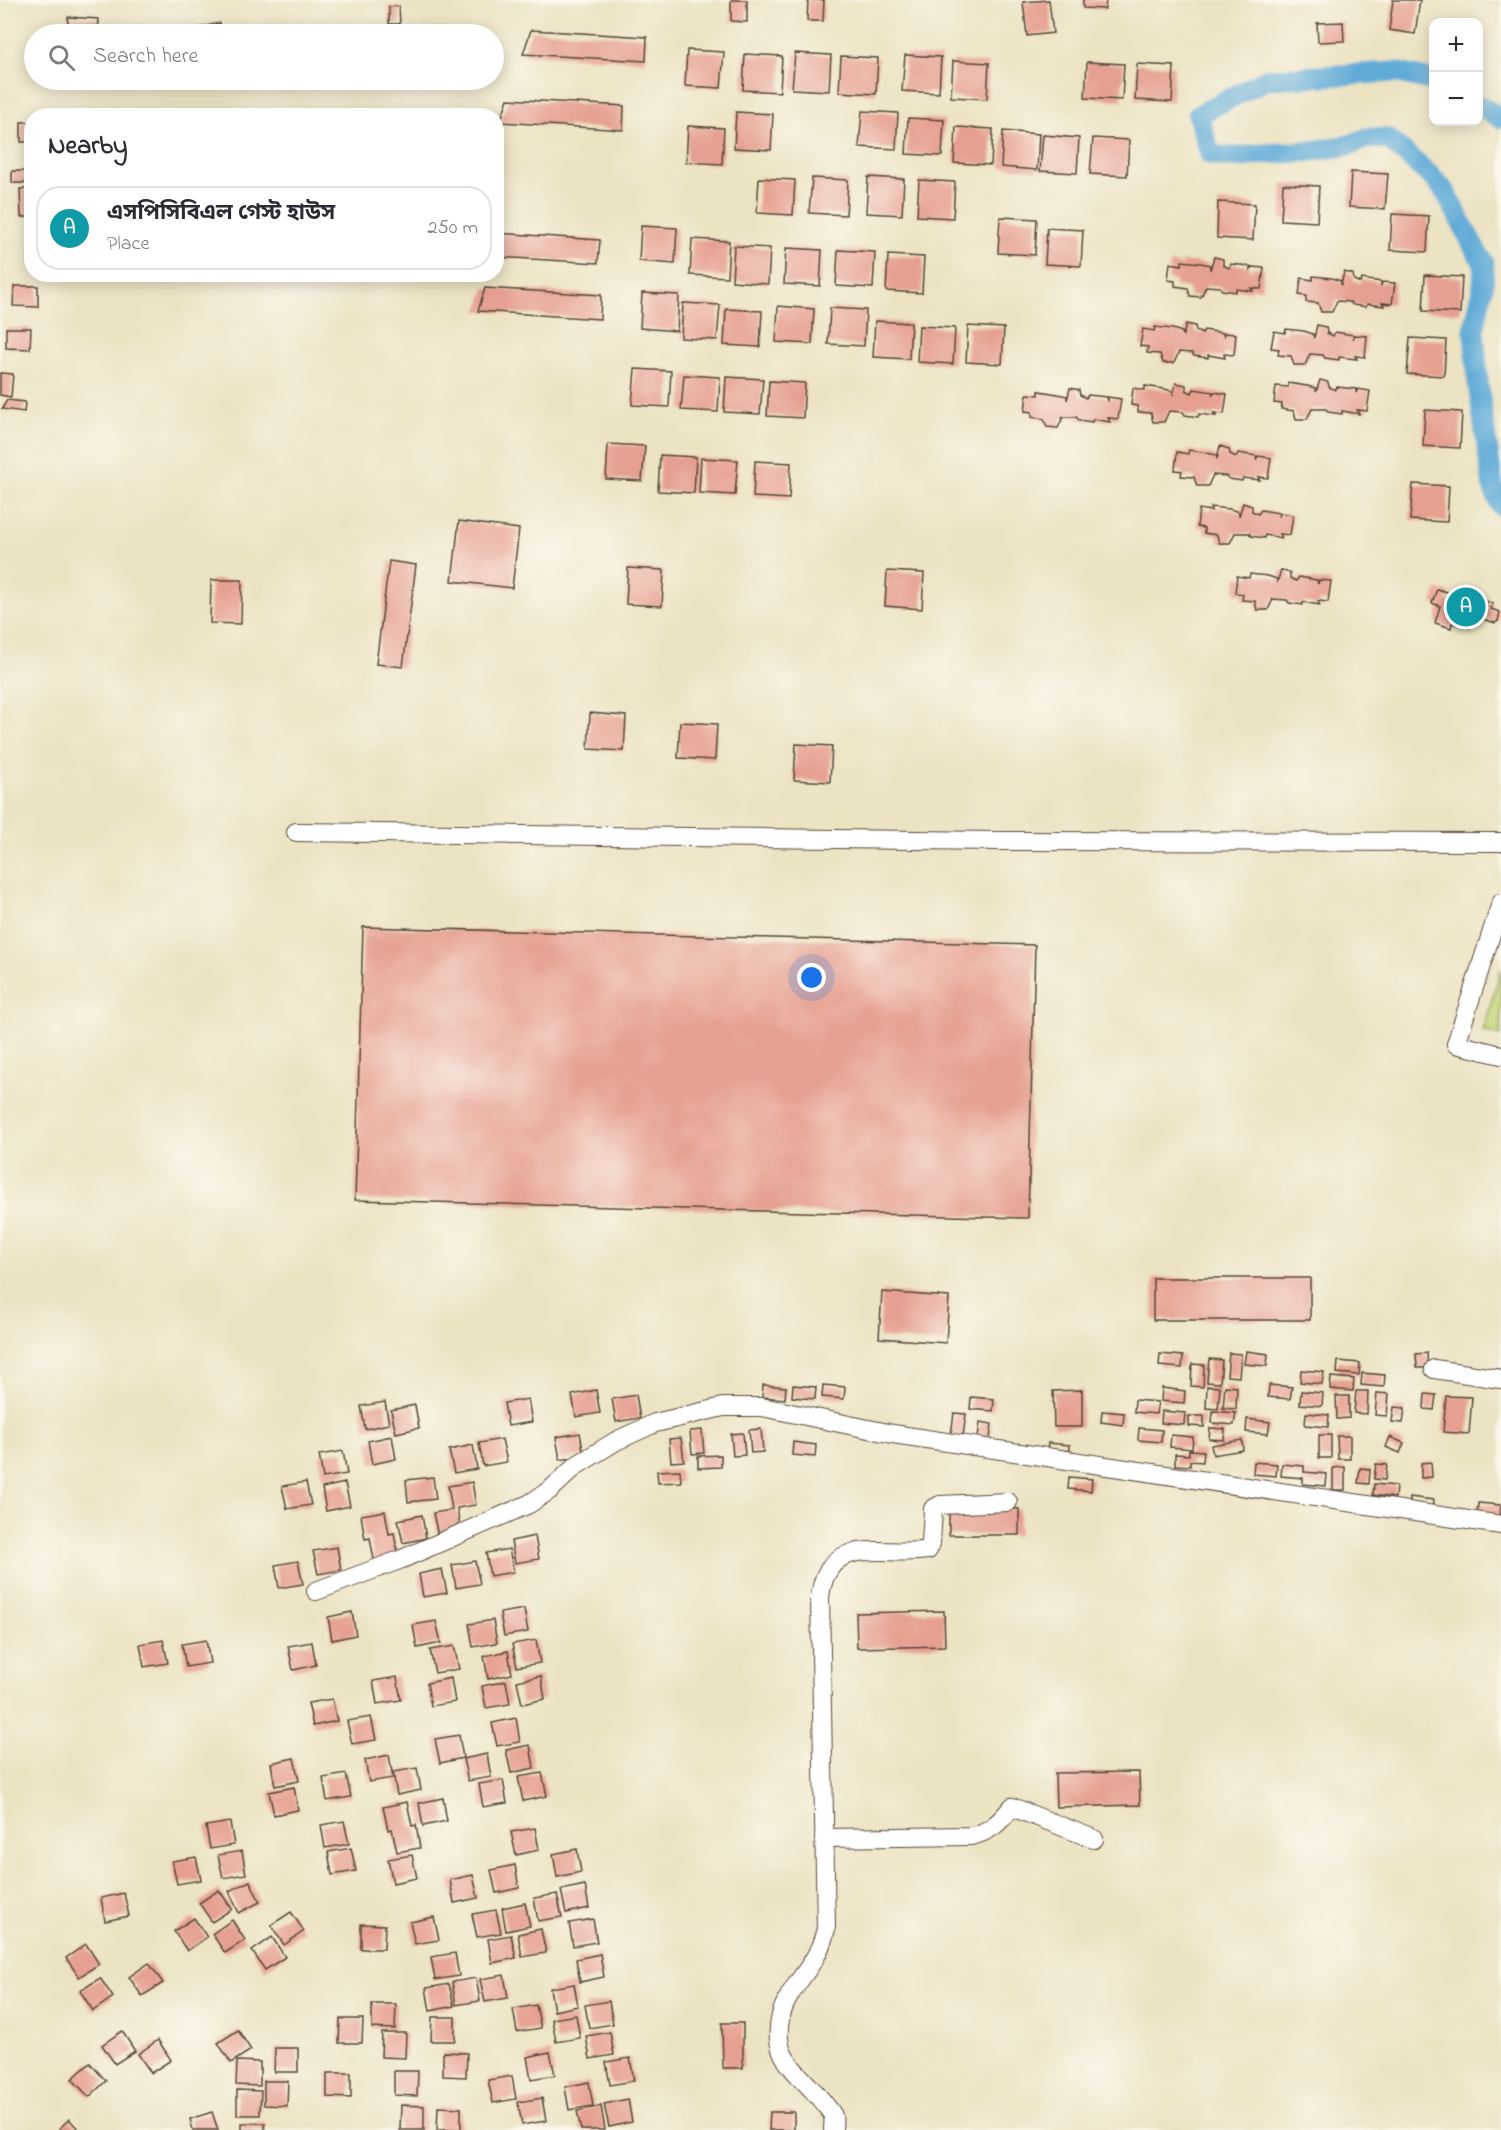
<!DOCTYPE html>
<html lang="en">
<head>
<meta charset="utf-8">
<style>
  :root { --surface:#fff; --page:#f7f7f7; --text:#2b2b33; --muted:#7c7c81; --line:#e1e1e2; --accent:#7c3aed }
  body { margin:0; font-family:"Indie Flower","Noto Sans Bengali",sans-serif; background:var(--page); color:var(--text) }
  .controls { position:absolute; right:18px; top:18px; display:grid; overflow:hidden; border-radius:12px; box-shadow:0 3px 15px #0003 }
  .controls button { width:54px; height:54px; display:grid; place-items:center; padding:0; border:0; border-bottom:2px solid var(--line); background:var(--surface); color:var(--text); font:30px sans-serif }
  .you { position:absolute; left:812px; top:978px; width:21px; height:21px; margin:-15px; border:4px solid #fff; border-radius:50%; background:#1a73e8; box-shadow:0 0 0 9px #1a73e833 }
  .badge { display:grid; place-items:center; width:39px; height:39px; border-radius:50%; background:var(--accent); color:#fff; font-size:20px; font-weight:700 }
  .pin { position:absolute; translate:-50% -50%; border:3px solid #fff; box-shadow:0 2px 6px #0006 }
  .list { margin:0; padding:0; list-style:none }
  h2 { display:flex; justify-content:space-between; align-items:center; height:78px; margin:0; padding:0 24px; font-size:26px }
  h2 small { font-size:20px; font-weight:400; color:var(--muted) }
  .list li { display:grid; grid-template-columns:39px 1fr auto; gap:18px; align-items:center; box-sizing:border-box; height:84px; margin:0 12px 12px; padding:0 12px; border:2px solid var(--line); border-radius:24px }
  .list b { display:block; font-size:22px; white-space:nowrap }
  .list p { margin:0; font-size:20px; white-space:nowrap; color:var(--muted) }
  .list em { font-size:20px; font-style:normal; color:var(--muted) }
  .icon { flex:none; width:33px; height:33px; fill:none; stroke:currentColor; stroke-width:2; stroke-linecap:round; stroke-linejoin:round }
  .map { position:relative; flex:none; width:1501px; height:2130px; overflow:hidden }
  .search { position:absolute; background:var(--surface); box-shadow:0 3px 15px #0003; left:24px; top:24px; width:480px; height:66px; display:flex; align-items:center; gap:15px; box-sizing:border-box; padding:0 21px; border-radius:33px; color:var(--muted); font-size:22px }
  .panel { position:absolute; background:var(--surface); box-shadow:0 3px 15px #0003; left:24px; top:108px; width:480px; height:174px; border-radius:24px }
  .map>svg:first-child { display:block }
</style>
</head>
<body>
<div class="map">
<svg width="1501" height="2130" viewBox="0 0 1501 2130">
  <rect width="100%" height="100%" fill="#fbf7ec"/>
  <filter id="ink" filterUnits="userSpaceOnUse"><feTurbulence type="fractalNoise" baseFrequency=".0167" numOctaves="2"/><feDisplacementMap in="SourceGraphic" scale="12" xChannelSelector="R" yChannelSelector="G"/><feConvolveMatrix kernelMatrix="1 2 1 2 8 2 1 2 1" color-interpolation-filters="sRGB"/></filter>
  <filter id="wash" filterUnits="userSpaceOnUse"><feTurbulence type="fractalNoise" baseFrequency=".008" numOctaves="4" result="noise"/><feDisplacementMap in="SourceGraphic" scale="24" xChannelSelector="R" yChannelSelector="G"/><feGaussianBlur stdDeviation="1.35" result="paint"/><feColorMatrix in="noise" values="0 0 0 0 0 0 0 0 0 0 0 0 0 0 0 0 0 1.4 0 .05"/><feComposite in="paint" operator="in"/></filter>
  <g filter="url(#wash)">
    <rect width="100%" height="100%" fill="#ece3c3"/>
    <!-- green -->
    <polygon fill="#c3d477" stroke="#7f7f4a" stroke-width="1.5" points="1501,969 1501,1036 1483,1031"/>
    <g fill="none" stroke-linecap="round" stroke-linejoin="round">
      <!-- canal -->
      <g stroke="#5faad7" stroke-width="21">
        <polyline points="1434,81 1396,72 1267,79 1198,115 1210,154 1226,157 1240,157 1262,154 1312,151 1350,145 1367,138 1388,139 1433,178 1445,191 1476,251 1484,262 1483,287 1474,330 1478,383 1493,487 1501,506"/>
        <polyline points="1478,105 1501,118"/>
      </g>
    </g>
    <g id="blocks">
      <!-- building -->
      <g fill="#e6a091">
        <polygon points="731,0 747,0 747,22 731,21"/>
        <polygon points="808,0 824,0 823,21 807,21"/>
        <polygon points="1049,0 1053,33 1027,36 1023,2"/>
        <polygon points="1083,0 1106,0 1105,9 1083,8"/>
        <polygon points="1393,0 1420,0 1415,34 1389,30"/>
        <polygon points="399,6 400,24 389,24 389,7"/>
        <polygon points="68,17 99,19 98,34 67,34"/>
        <polygon points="1343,22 1344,41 1318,42 1317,23"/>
        <polygon points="220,23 223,34 194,34 193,29"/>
        <polygon points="531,30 647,37 646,61 523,54"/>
        <polygon points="687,50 724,52 721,88 685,86"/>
        <polygon points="795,53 831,55 829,91 792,89"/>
        <polygon points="745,54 782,56 780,92 743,90"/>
        <polygon points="905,55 941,57 939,93 902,91"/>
        <polygon points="841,56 878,58 876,94 839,92"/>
        <polygon points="953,61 989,63 987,99 951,97"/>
        <polygon points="1087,62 1124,64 1122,100 1085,98"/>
        <polygon points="1137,64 1174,66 1172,102 1135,100"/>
        <polygon points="508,99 624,106 623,130 500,122"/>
        <polygon points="862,111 898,113 896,149 859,147"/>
        <polygon points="736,112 773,114 771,150 734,148"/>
        <polygon points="908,118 944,120 942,156 906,154"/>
        <rect x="21" y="122" width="11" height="20"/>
        <polygon points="688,126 724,128 722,164 686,162"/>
        <polygon points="956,127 993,129 991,165 954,163"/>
        <polygon points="1003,131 1039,134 1037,170 1001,167"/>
        <polygon points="1043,135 1079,138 1077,173 1040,171"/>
        <polygon points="1093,138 1129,140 1127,176 1090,174"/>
        <rect x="12" y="171" width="20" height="12"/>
        <polygon points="1351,172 1388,174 1385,209 1349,207"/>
        <polygon points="868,177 904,179 902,215 866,213"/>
        <polygon points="759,178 795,180 793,215 757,213"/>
        <polygon points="812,178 848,180 846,215 809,213"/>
        <polygon points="919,180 955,182 953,218 917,216"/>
        <polygon points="1283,184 1319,186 1317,222 1281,220"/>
        <polygon points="20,189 32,189 32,217 21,217"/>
        <polygon points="1218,202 1255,204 1253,240 1217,238"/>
        <polygon points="1392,214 1429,216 1427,252 1390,250"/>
        <polygon points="1000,217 1037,219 1035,255 998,253"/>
        <polygon points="641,226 677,228 675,264 639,261"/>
        <polygon points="1047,228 1083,230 1081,266 1045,264"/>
        <polygon points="496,233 600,240 598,263 496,257"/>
        <polygon points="692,239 729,241 727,277 690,275"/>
        <polygon points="734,246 770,248 768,284 732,281"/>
        <polygon points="786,248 822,250 820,286 784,284"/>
        <polygon points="838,250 875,252 873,288 836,286"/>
        <polygon points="888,255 924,257 922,293 886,291"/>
        <polygon points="1214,257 1223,259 1223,265 1229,268 1231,264 1250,266 1250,271 1252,267 1264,268 1261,289 1251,288 1253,291 1236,289 1236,292 1222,290 1220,287 1206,286 1201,297 1190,296 1188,288 1175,286 1175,281 1168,280 1170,263 1182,265 1182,261 1201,263 1210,265 1210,270"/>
        <polygon points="1344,272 1353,274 1354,280 1360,283 1362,279 1381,282 1381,286 1382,282 1395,283 1392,304 1382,303 1384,306 1367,304 1366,307 1353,305 1350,302 1337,301 1332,312 1321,312 1318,303 1306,302 1306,296 1299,295 1301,278 1313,280 1313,276 1332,278 1341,281 1341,285"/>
        <polygon points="1425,275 1462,277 1460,313 1423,311"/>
        <polygon points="14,286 38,286 38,307 13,306"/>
        <polygon points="485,288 601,295 600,319 478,311"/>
        <polygon points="642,293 679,295 677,331 640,328"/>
        <polygon points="683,303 720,305 717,340 681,338"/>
        <polygon points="778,306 814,309 812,344 776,342"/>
        <polygon points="830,308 866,310 864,346 828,344"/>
        <polygon points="726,309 762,311 760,347 724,345"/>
        <polygon points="875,321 911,323 909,359 873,357"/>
        <polygon points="1186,324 1195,326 1196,331 1202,334 1204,330 1223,333 1224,337 1224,333 1236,334 1234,355 1224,354 1225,358 1208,355 1208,358 1194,356 1192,353 1179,352 1174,363 1163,363 1160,354 1147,353 1148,347 1140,346 1143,329 1154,331 1155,327 1173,329 1182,332 1183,336"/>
        <polygon points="1317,325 1326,327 1327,333 1333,336 1335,332 1354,335 1353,339 1355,335 1367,336 1365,357 1355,356 1357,359 1339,357 1339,360 1325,358 1323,355 1310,354 1305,365 1294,365 1291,356 1278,355 1279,349 1271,348 1274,331 1285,333 1286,329 1304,331 1313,334 1314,338"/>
        <polygon points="919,326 955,328 953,364 917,362"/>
        <polygon points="968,326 1004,328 1002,364 966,362"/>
        <polygon points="6,328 31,328 30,349 6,348"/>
        <polygon points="1410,338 1446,340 1444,376 1407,374"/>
        <polygon points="635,369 671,371 669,407 632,405"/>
        <polygon points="0,373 13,374 11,397 0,395"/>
        <polygon points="684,375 720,377 718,412 681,410"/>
        <polygon points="726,377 763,379 760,414 724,412"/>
        <polygon points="1320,380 1328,382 1329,387 1335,390 1337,387 1356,389 1356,393 1358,389 1370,391 1367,411 1357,410 1359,414 1342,411 1342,414 1328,412 1326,409 1312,409 1307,419 1296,419 1294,411 1281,409 1282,404 1274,403 1276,386 1288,387 1288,383 1307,386 1316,388 1316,392"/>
        <polygon points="769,381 805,383 803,418 767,416"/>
        <polygon points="1176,383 1186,385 1186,390 1192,393 1194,389 1213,392 1212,396 1214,392 1227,394 1224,414 1214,413 1216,416 1199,414 1198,417 1185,415 1183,412 1169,411 1164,422 1153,422 1151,413 1138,412 1138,406 1131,405 1133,388 1145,390 1145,386 1164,389 1173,391 1173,395"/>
        <polygon points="1070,388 1079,390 1080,395 1086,398 1088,395 1107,397 1108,401 1108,397 1121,399 1118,419 1108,418 1110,422 1093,419 1092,422 1079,420 1076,417 1063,417 1058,428 1047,427 1044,419 1032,417 1032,412 1025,411 1027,394 1039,395 1039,391 1058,394 1067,396 1067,400"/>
        <polygon points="7,400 25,402 24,412 2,409"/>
        <polygon points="1425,410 1462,412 1460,448 1423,446"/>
        <polygon points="608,444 645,446 642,481 606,479"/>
        <polygon points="1220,446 1229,449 1230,454 1236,457 1238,453 1257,456 1256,460 1258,456 1271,458 1268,478 1258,477 1260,480 1243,478 1242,481 1229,479 1226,476 1213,475 1208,486 1197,486 1194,477 1181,476 1182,471 1175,470 1177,452 1188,454 1189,450 1207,453 1216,455 1217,459"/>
        <polygon points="660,455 696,457 694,493 658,491"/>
        <polygon points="701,458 738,460 735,495 699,493"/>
        <polygon points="755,461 791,463 789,499 753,497"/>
        <polygon points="1413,484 1449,486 1447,522 1410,520"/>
        <polygon points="1243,503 1252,506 1252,511 1258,514 1261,510 1279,513 1278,517 1281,513 1293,515 1290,535 1280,534 1282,538 1265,535 1264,538 1251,536 1249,533 1235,533 1230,543 1219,543 1217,535 1204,533 1204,528 1197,527 1199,509 1211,511 1211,507 1230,509 1239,512 1239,516"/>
        <polygon points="459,521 519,529 512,588 452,581"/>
        <polygon points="389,561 416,565 403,667 376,664"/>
        <polygon points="628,568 664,570 662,606 626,604"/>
        <polygon points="1281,570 1290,573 1290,578 1296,581 1299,577 1317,580 1318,584 1319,580 1331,581 1328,602 1318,601 1320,605 1303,602 1303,605 1289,603 1287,600 1273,599 1268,610 1257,610 1255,601 1242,600 1243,594 1235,593 1237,576 1249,578 1250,574 1268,576 1277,579 1277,583"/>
        <polygon points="887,571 924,573 922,609 885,606"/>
        <polygon points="211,580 242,580 241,624 210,623"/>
        <polygon points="1437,589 1450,593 1447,601 1459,604 1461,597 1466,593 1493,604 1491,609 1500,612 1498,621 1495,623 1473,616 1470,628 1452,623 1451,628 1435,623 1440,606 1432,603"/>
        <polygon points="590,713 626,716 624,751 588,749"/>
        <polygon points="680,722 717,724 715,760 678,758"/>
        <polygon points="796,744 832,746 830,782 794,780"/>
        <polygon points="363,927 1035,945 1028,1218 355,1200"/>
        <rect x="1153" y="1278" width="157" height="42"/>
        <polygon points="882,1292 949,1297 946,1343 879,1338"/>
        <polygon points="1246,1351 1268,1354 1267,1366 1244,1364"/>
        <polygon points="1229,1353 1241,1354 1239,1377 1227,1376"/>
        <polygon points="1427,1353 1428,1368 1417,1368 1416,1354"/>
        <polygon points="1160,1354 1183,1356 1182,1368 1159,1366"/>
        <polygon points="1209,1359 1222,1360 1220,1383 1207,1382"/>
        <polygon points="1338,1361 1360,1363 1359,1375 1337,1373"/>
        <polygon points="1192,1364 1204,1365 1203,1387 1191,1386"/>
        <polygon points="1301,1370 1324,1372 1322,1384 1300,1382"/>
        <polygon points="1362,1373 1385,1375 1384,1387 1361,1385"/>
        <polygon points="1331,1377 1354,1379 1353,1391 1330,1389"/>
        <polygon points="763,1385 786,1387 785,1399 762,1397"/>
        <polygon points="793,1385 816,1387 815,1399 792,1397"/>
        <polygon points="823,1385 845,1387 844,1399 822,1397"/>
        <polygon points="1269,1385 1292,1387 1290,1399 1268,1397"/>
        <polygon points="1207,1386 1220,1387 1218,1409 1206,1408"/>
        <polygon points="1225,1386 1237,1387 1236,1409 1223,1408"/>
        <polygon points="1162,1388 1185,1391 1184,1403 1161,1401"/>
        <polygon points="596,1390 600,1413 576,1417 572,1395"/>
        <polygon points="1082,1390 1082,1427 1054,1427 1053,1391"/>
        <polygon points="1301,1391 1323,1393 1322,1406 1300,1404"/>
        <polygon points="1356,1391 1368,1391 1367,1414 1354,1413"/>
        <polygon points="1377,1393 1389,1394 1387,1416 1375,1415"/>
        <polygon points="1425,1394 1436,1395 1434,1410 1424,1409"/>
        <polygon points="636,1395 640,1418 616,1422 612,1399"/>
        <polygon points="1336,1396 1349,1396 1349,1418 1337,1419"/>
        <polygon points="1446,1396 1472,1397 1469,1434 1443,1432"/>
        <polygon points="971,1397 994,1399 993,1411 970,1409"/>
        <polygon points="528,1399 532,1422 508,1426 504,1403"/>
        <polygon points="1135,1400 1158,1402 1156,1414 1134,1412"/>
        <polygon points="385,1402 389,1424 365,1429 361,1406"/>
        <polygon points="415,1405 419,1428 396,1433 391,1410"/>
        <polygon points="1394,1407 1405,1408 1403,1423 1392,1422"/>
        <polygon points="1102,1411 1124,1413 1123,1425 1101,1422"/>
        <polygon points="1162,1411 1185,1413 1184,1425 1161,1423"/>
        <polygon points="1213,1411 1236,1413 1234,1425 1212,1423"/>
        <polygon points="954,1413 966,1414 963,1436 951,1435"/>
        <polygon points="1306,1413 1329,1415 1328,1427 1305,1425"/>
        <polygon points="1189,1416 1204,1416 1204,1427 1189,1426"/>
        <polygon points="1247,1419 1270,1422 1268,1434 1246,1432"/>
        <polygon points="980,1422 992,1424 989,1446 977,1445"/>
        <polygon points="1139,1428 1162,1430 1161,1442 1138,1440"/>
        <polygon points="1210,1428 1225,1429 1224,1440 1209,1439"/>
        <polygon points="761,1429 763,1452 751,1453 749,1430"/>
        <polygon points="702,1430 704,1453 692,1454 690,1431"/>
        <polygon points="580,1433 584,1456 560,1460 556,1437"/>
        <polygon points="743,1433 745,1455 733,1456 731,1434"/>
        <polygon points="1171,1435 1193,1437 1192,1449 1170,1447"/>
        <rect x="1319" y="1435" width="12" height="23"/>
        <polygon points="392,1436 396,1459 372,1464 368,1441"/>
        <polygon points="1337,1436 1350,1436 1350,1459 1338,1459"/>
        <polygon points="1390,1437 1404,1443 1400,1453 1386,1447"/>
        <polygon points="681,1438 684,1461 671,1462 669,1439"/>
        <polygon points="502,1439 507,1462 483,1466 479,1443"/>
        <polygon points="1242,1440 1243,1450 1213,1455 1211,1445"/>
        <polygon points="793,1442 816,1445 815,1457 792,1455"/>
        <polygon points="1048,1443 1070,1445 1069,1457 1047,1455"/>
        <polygon points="473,1445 477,1469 454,1473 449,1450"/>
        <polygon points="1189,1450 1204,1451 1203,1462 1190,1461 1190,1466 1175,1465 1175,1454 1189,1455"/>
        <polygon points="343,1451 347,1474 323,1478 319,1455"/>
        <polygon points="721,1455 721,1467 698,1468 698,1456"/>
        <polygon points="1254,1462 1277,1464 1276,1476 1253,1474"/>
        <polygon points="1431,1462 1432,1477 1421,1478 1421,1463"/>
        <polygon points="1282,1464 1304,1466 1304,1472 1327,1474 1326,1486 1303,1484 1303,1478 1281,1476"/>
        <polygon points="1376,1464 1387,1465 1385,1480 1374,1479"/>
        <polygon points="1345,1467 1345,1490 1333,1490 1333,1468"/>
        <polygon points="1360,1468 1370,1469 1369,1484 1358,1483"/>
        <polygon points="680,1470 681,1482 658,1483 657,1471"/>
        <polygon points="433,1477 436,1499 408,1502 406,1480"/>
        <polygon points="1069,1477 1092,1479 1091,1491 1068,1489"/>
        <polygon points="306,1482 311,1505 287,1509 282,1486"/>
        <polygon points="472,1482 476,1505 457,1508 461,1532 438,1536 433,1513 452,1510 448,1486"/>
        <polygon points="345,1483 350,1506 326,1511 322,1488"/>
        <polygon points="1374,1484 1396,1486 1395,1498 1373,1495"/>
        <polygon points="1410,1497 1433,1500 1432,1512 1410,1510"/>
        <polygon points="1478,1503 1501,1505 1500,1517 1477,1515"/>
        <rect x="949" y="1509" width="70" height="26"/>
        <polygon points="385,1511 389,1534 394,1533 398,1556 374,1560 370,1538 365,1539 361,1515"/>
        <polygon points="422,1515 426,1538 403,1543 398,1520"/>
        <polygon points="535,1536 539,1559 515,1563 511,1541"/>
        <polygon points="337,1547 341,1570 318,1574 313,1551"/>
        <polygon points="509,1549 514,1572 490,1576 486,1553"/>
        <polygon points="298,1561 303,1584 279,1588 275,1565"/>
        <polygon points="475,1561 480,1584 456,1588 452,1565"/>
        <polygon points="442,1569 447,1593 423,1597 419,1574"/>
        <polygon points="524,1609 528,1632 504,1636 500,1613"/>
        <polygon points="944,1611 945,1646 857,1648 856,1613"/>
        <polygon points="352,1612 356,1635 332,1640 328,1617"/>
        <polygon points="493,1620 497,1643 473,1647 469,1624"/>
        <polygon points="436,1621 441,1643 417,1648 413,1625"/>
        <polygon points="163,1640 168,1663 144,1667 140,1644"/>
        <polygon points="206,1640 210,1663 186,1667 182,1644"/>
        <polygon points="536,1640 540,1663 517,1667 512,1644"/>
        <polygon points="312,1642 316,1665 293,1670 288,1646"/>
        <polygon points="454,1646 459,1669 435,1673 430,1650"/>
        <polygon points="508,1651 512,1674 488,1679 484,1656"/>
        <polygon points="541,1676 545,1699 522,1704 517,1681"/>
        <polygon points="397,1677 401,1700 377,1704 373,1681"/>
        <polygon points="451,1678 455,1702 431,1706 427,1683"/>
        <polygon points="506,1681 510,1704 486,1708 482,1686"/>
        <polygon points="332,1699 337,1721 313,1726 308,1703"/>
        <polygon points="371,1717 376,1740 352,1744 347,1721"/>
        <polygon points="516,1718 520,1742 497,1746 492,1723"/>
        <polygon points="459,1735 463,1758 440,1763 435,1739"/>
        <polygon points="530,1745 534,1768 511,1773 506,1750"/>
        <polygon points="487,1754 491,1777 468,1781 463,1759"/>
        <polygon points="389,1755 393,1778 369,1782 365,1760"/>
        <polygon points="294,1758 299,1781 275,1786 271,1763"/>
        <polygon points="417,1768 421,1790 397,1795 393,1772"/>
        <polygon points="1139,1772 1140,1805 1056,1807 1055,1773"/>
        <polygon points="542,1773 547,1796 523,1801 518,1777"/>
        <polygon points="346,1774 351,1797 327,1801 323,1778"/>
        <polygon points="503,1780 507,1803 483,1807 479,1784"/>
        <polygon points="294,1787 298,1810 274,1815 269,1792"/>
        <polygon points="443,1798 447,1821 423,1826 419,1803"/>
        <polygon points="407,1802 412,1826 416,1825 420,1848 397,1852 392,1829 388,1830 383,1807"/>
        <polygon points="344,1821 349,1844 325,1848 321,1825"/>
        <polygon points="230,1822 234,1845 210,1849 206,1826"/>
        <polygon points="535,1828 539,1850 516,1855 511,1832"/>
        <polygon points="351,1848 356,1871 332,1875 328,1852"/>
        <polygon points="577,1849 581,1872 557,1877 553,1854"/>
        <polygon points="242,1851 246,1874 223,1878 218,1855"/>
        <polygon points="412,1855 417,1878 393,1883 388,1859"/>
        <polygon points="196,1857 201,1880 177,1884 172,1861"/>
        <polygon points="515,1865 519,1888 496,1893 491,1870"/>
        <polygon points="473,1875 478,1898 454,1903 450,1880"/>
        <polygon points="250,1881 260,1902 239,1913 229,1891"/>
        <polygon points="585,1885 589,1908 566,1913 561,1890"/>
        <polygon points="219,1890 232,1909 212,1922 199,1903"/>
        <polygon points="124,1893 129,1916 105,1921 101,1898"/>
        <polygon points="557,1894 562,1917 538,1921 534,1898"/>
        <polygon points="525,1903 530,1926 506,1931 502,1908"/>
        <polygon points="496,1910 501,1933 477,1937 472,1914"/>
        <polygon points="291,1912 304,1931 284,1945 271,1925"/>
        <polygon points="434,1917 439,1940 415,1944 410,1922"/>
        <polygon points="194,1918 207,1937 187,1951 174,1931"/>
        <polygon points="593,1919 597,1942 573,1946 569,1923"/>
        <polygon points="232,1920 245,1940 225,1953 212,1934"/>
        <polygon points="361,1924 385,1925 384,1949 361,1949"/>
        <polygon points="541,1929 546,1953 522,1957 518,1934"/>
        <polygon points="511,1935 516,1958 492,1963 488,1939"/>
        <polygon points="272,1937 285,1957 265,1970 252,1951"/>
        <polygon points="86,1944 99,1964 79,1977 66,1958"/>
        <polygon points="455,1953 459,1976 435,1980 431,1957"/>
        <polygon points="600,1954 604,1977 580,1982 576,1959"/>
        <polygon points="149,1963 163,1983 142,1996 129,1977"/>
        <polygon points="504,1975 508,1998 485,2002 480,1979"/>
        <polygon points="100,1978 113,1997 93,2011 80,1991"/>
        <polygon points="476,1978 480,2001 456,2005 452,1982"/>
        <polygon points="449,1984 454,2006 430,2011 426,1988"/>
        <polygon points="574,1984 578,2006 554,2011 550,1988"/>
        <polygon points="609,2001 613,2024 589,2028 585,2005"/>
        <polygon points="372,2004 396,2004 395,2029 372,2028"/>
        <polygon points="536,2005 541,2028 517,2032 513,2009"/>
        <polygon points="576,2015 580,2038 556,2042 552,2019"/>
        <polygon points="432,2017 455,2017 455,2041 431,2041"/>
        <polygon points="340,2019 363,2019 362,2043 339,2043"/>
        <polygon points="722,2023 743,2023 743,2068 723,2068"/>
        <polygon points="238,2030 251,2050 231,2063 218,2043"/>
        <polygon points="122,2031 135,2051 115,2064 102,2045"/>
        <polygon points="610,2032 614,2055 590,2059 586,2036"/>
        <polygon points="382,2033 406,2033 405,2058 381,2057"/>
        <polygon points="158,2040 171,2060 151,2073 138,2054"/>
        <polygon points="275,2048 298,2048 298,2072 274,2072"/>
        <polygon points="443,2052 467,2053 466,2077 443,2076"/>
        <polygon points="550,2052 555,2075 531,2079 527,2057"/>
        <polygon points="630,2058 634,2081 610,2085 606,2062"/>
        <polygon points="237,2061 260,2062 260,2086 236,2085"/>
        <polygon points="90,2063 106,2081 89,2097 72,2079"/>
        <polygon points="394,2071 418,2071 417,2096 394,2095"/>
        <polygon points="327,2073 351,2073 351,2098 327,2097"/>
        <polygon points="512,2076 516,2099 493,2103 488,2080"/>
        <polygon points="264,2081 288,2081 287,2106 264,2105"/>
        <polygon points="589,2082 593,2106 569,2110 565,2087"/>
        <polygon points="237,2090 261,2091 260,2115 237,2115"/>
        <polygon points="542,2098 546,2121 522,2125 518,2102"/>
        <polygon points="628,2099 632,2122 609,2127 604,2104"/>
        <polygon points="401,2105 424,2106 424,2130 400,2130"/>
        <polygon points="601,2106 605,2130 581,2130 577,2111"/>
        <polygon points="438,2107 461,2108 461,2130 437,2130"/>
        <polygon points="212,2112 218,2130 193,2130 190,2119"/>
        <polygon points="770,2112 794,2112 794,2130 769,2130"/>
        <polygon points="69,2119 79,2130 58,2130"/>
        <rect x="242" y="2123" width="23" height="7"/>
      </g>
    </g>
  </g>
  <g filter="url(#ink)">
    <use href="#blocks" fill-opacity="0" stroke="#564637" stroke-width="1.5"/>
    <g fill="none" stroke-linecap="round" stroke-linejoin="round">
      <defs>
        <g id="minor">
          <polyline points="296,832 995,841 1501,842"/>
          <polyline points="1501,903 1456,1044 1501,1055"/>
          <polyline points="1434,1369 1501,1379"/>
          <polyline points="316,1591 402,1559 529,1504 550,1490 577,1465 616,1441 655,1423 723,1407 762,1407 893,1434 1501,1525"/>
          <path d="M824,1838L971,1836C990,1832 1000,1822 1012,1807L1094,1839"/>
          <path d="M833,2130C833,2126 834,2120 833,2116C831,2111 825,2105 822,2101C799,2071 770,2060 781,2015C787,1993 803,1978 814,1959C820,1950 823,1940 826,1929L820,1597C828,1531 883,1558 928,1550L931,1543L933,1509L940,1505L1008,1502"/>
        </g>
      </defs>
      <!-- minor casing -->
      <use href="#minor" stroke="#564637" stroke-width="20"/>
      <!-- minor -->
      <use href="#minor" stroke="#fff" stroke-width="18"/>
    </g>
  </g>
</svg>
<div class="controls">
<button>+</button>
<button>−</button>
</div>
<div class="you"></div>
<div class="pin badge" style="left:1466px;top:607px;background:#0f9aa8">A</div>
<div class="search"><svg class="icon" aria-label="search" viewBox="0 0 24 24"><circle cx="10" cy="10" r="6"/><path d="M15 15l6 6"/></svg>Search here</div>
<section class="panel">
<h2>Nearby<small></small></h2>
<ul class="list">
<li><span class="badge" style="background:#0f9aa8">A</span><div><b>এসপিসিবিএল গেস্ট হাউস</b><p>Place</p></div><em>250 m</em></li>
</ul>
</section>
</div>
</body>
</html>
